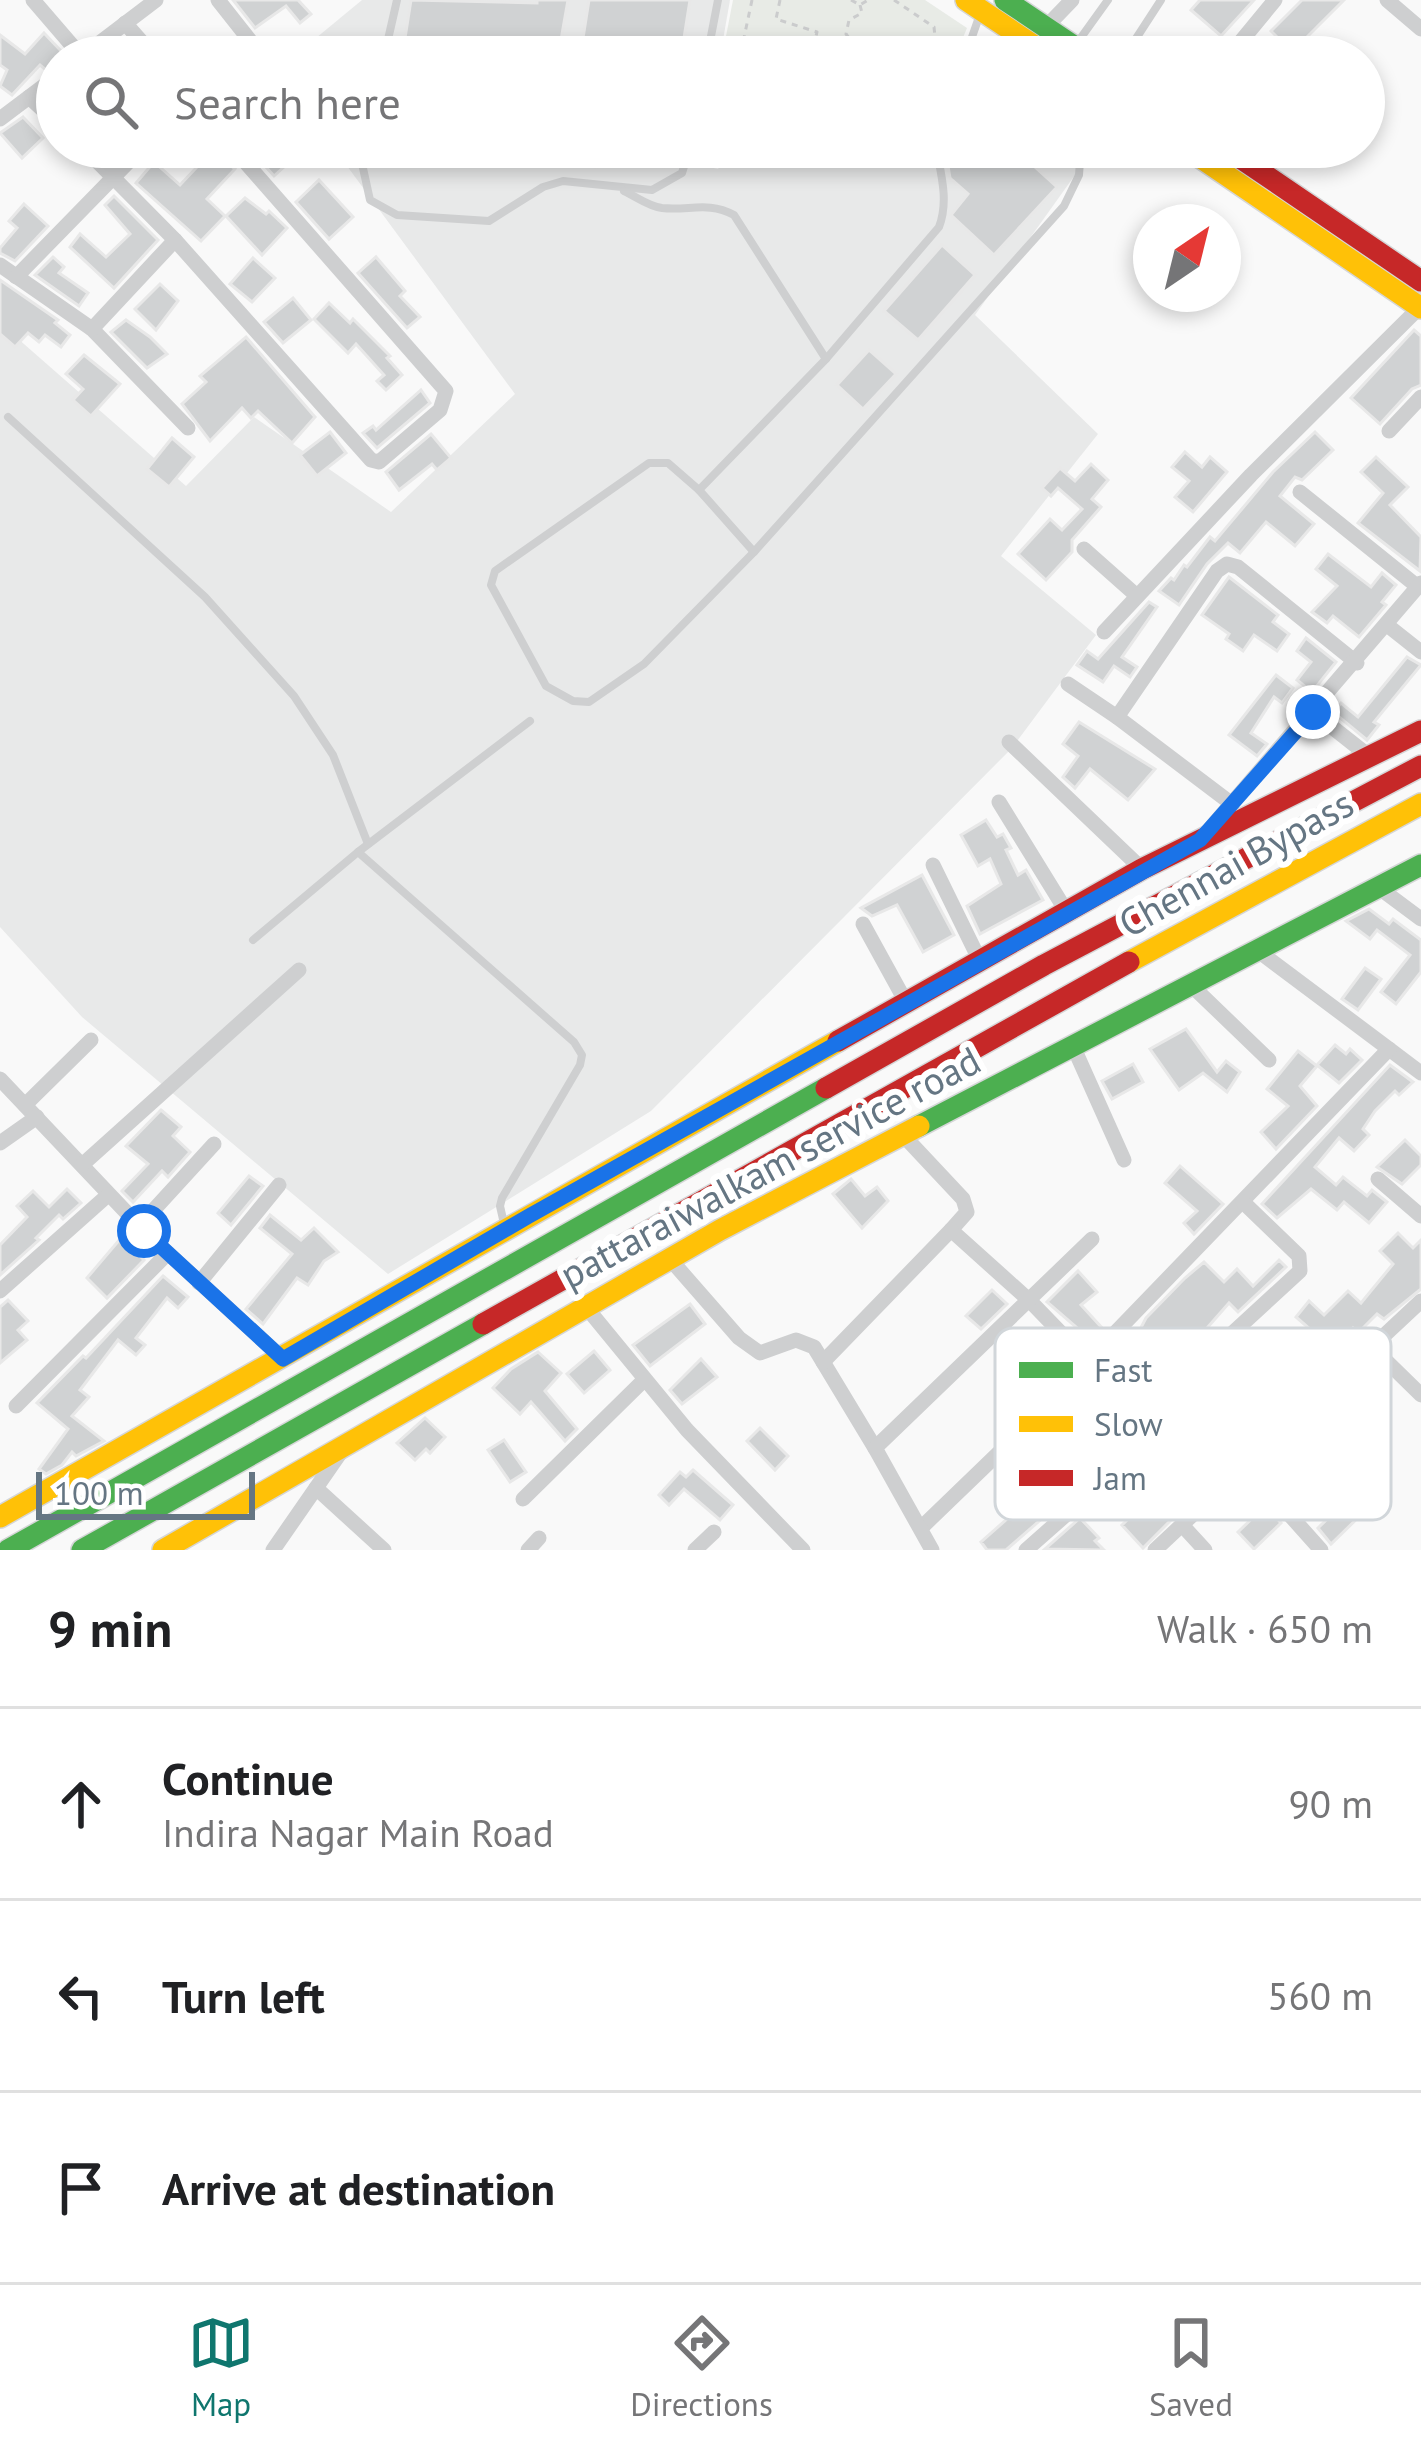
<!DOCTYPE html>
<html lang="en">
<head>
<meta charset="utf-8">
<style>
  :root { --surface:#fff; --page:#f6f6f6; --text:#202124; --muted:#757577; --line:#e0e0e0; --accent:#0f766e }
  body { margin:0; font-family:"PT Sans",sans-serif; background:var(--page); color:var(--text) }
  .compass { position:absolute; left:1133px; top:204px; width:108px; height:108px; border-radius:50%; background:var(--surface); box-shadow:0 6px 18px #0003; rotate:35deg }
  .scale { position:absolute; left:36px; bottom:30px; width:219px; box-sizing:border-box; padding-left:12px; border:6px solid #657683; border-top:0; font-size:33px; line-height:42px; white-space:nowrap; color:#657683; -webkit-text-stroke:9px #fff; paint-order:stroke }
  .stop { position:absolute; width:36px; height:36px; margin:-27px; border:9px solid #1a73e8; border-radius:50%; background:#fff }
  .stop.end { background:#1a73e8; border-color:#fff; box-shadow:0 3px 12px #0008 }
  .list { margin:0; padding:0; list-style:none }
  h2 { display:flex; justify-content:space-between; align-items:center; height:156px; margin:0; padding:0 48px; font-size:51px }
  h2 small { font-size:39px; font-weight:400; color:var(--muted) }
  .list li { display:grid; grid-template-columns:78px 1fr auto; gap:36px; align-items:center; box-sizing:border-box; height:192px; padding:0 48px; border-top:3px solid var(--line) }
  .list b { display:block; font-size:45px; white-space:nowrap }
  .list p { margin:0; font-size:39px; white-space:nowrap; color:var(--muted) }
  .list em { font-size:39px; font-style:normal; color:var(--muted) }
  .icon { flex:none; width:66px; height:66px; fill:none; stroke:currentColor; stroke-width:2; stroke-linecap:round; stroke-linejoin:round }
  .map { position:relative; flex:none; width:1421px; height:1550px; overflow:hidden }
  .search { position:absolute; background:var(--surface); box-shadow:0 6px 18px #0003; left:36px; right:36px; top:36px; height:132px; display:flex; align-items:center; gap:30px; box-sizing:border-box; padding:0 42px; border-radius:66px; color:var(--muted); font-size:45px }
  .sheet { height:732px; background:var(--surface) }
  nav { display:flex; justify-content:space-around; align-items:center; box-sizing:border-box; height:168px; border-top:3px solid var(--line); background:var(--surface); font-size:33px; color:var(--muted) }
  nav a { display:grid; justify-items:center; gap:6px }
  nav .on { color:var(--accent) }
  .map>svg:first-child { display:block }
</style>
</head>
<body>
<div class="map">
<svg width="1421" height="1550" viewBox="0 0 1421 1550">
  <rect width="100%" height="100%" fill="#f9f9f9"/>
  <!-- built -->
  <g fill="#e8e9e9">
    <polygon points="362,0 730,0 720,57 293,57"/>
    <polygon points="333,147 703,147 700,165 718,169 734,147 892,147 916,153 919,147 1095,147 975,315 1098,434 1001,556 1096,635 1012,748 651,1111 388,1274 82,1017 0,927 0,323 186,486 254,417 391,512 515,394"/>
  </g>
  <!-- green -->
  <polygon fill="#e8ebe6" points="733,0 925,0 967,28 955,57 722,57"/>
  <!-- building -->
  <g fill="#d0d2d3" stroke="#e8e8e8" stroke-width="3">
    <polygon points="233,0 298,0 311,14 300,23 286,6 255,28"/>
    <polygon points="411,0 537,3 537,0 568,0 558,57 402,57"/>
    <polygon points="589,0 690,0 681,57 580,57"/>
    <polygon points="1200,0 1254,0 1221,36 1191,10"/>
    <polygon points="1302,0 1344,0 1292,52 1271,31"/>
    <polygon points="44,33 62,52 46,70 40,65 12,95 0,86 7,70 0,65 0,35 25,54"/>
    <polygon points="23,117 43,138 22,158 0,133"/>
    <polygon points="181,147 209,147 235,169 207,199 225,216 201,241 136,183 154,162 180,185 197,167"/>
    <polygon points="248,147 306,147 274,176"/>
    <polygon points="554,147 667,147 664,167 597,157 596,167 552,160"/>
    <polygon points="966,147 975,147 994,165 1013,147 1057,187 994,255 951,215 968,194 950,178 948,166"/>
    <polygon points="319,180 353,217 329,239 296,202"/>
    <polygon points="114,196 158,240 114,288 70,247 80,234 106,257 130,234 105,205"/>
    <polygon points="245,198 266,214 269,211 287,228 262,255 226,216"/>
    <polygon points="24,204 48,226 15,261 0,253 0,248 17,228 9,221"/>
    <polygon points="942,245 975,275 918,340 884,311"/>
    <polygon points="53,257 64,267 59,273 88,293 79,306 35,275"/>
    <polygon points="376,257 405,291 400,296 420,317 407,328 358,273"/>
    <polygon points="253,258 275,278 252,302 230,284"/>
    <polygon points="0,280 58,320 55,323 70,335 61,347 45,335 39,342 28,333 15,347 0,334"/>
    <polygon points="160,284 178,301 156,330 135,309"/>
    <polygon points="293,298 311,320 283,343 264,322"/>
    <polygon points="329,303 350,323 353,319 390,356 387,358 402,375 386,390 377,381 384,375 356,344 348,353 314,319"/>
    <polygon points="126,320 150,337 167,354 147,368 111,332"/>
    <polygon points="1414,330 1421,336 1421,385 1412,389 1380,424 1351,398"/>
    <polygon points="246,337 315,417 292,443 258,411 251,418 242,408 210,441 182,404 206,382 200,376"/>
    <polygon points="869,350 896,374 863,409 837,385"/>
    <polygon points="84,355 120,384 91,416 73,400 83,389 66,374"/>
    <polygon points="421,390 430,403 377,448 363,433 373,426 376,430"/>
    <polygon points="330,432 346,453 317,476 300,455"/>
    <polygon points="1315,432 1333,450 1302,480 1295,477 1280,496 1314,524 1295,546 1266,522 1240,553 1228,543 1207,564 1179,605 1159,591 1171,578 1174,580 1184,565 1187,567 1210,537 1215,541 1273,472"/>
    <polygon points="431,434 451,458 437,470 432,464 399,490 386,472"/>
    <polygon points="172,438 194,457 169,487 147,469"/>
    <polygon points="1185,452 1202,467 1210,457 1227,472 1193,512 1175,497 1189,481 1172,467"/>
    <polygon points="1376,457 1408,487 1390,505 1421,537 1420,571 1358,523 1383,493 1361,472"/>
    <polygon points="1091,464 1108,480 1092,499 1101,507 1072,540 1072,552 1046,580 1018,554 1050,519 1062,530 1082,509 1058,488 1051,496 1042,488 1060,468 1075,481"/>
    <polygon points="1328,554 1371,587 1382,573 1396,585 1382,602 1386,605 1359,637 1333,616 1327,623 1312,612 1337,586 1316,569"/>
    <polygon points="1229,577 1278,615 1273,622 1289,634 1277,651 1254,635 1243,651 1226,639 1229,634 1202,615"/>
    <polygon points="1149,602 1157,607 1122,657 1137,667 1130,677 1114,666 1103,682 1077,665 1087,651 1098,659"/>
    <polygon points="1306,638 1336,662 1312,692 1297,680 1311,662 1297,651"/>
    <polygon points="1407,657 1421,665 1374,722 1379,725 1367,740 1333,712 1341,703 1358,717"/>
    <polygon points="1276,675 1293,688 1282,703 1274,697 1251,733 1267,744 1257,756 1229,735"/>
    <polygon points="1079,722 1155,769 1128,800 1090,769 1075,788 1063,777 1078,756 1063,744"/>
    <polygon points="986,820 997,837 1003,834 1011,848 1006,850 1018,875 1026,870 1043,900 980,934 967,906 1001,884 990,859 978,866 961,835"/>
    <polygon points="922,875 954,935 923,952 897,905 872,916 861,908"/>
    <polygon points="1369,909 1389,924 1393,919 1421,940 1421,972 1396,1004 1381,992 1410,955 1377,930 1370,939 1346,921"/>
    <polygon points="1365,968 1381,979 1358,1010 1342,999"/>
    <polygon points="1186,1029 1217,1072 1226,1061 1240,1072 1227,1092 1203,1073 1179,1090 1150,1049"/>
    <polygon points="1335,1045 1346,1054 1350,1049 1362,1060 1339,1083 1317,1065"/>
    <polygon points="1298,1051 1317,1066 1300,1086 1317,1106 1276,1149 1261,1132 1288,1106 1267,1089"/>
    <polygon points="1133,1064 1143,1082 1112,1099 1102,1081"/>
    <polygon points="1390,1065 1413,1082 1399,1095 1395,1091 1375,1111 1363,1129 1369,1135 1354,1151 1339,1138 1315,1167 1336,1185 1343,1177 1367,1196 1372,1190 1387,1202 1369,1223 1344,1202 1337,1210 1311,1189 1277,1218 1262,1204"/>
    <polygon points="161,1110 181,1127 173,1136 190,1152 168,1177 162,1171 133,1202 122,1191 148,1164 126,1146"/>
    <polygon points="1405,1140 1421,1156 1421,1165 1402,1184 1377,1167"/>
    <polygon points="1180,1166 1223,1204 1194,1234 1184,1223 1197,1211 1165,1183"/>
    <polygon points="249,1176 263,1186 231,1225 218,1213"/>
    <polygon points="851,1179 865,1196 877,1187 888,1201 862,1228 833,1194"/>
    <polygon points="67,1189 81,1203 63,1219 59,1215 36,1238 39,1240 0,1275 0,1245 27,1217 17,1206 33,1191 49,1207"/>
    <polygon points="270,1215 301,1240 314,1228 338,1252 324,1261 308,1285 297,1278 263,1324 246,1309 292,1254 260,1228"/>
    <polygon points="1398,1233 1413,1248 1421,1240 1421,1289 1384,1319 1377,1314 1358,1333 1353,1328 1330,1354 1338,1363 1312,1386 1299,1372 1326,1343 1296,1317 1309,1301 1324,1315 1348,1291 1361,1303 1393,1264 1380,1251"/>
    <polygon points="121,1238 144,1260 107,1298 87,1278"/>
    <polygon points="1279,1260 1286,1267 1238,1312 1229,1303 1193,1344 1210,1372 1006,1550 987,1550 981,1542 1043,1487 1046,1490 1107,1431 1113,1437 1176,1367 1136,1337 1146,1318 1185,1278 1204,1262 1224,1282 1237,1269 1253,1286"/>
    <polygon points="1078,1271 1097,1292 1081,1305 1103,1329 1091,1340 1047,1302"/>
    <polygon points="163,1276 188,1297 178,1308 167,1298 136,1338 145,1345 136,1355 118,1340 80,1390 89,1397 72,1416 104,1441 76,1456 72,1452 62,1465 46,1474 39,1469 68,1429 37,1403 83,1356 86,1358"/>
    <polygon points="992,1290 1007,1304 981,1329 966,1316"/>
    <polygon points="8,1300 28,1321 18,1330 27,1340 0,1363 0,1307"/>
    <polygon points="690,1304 705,1324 650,1366 633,1345"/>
    <polygon points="594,1351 610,1370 584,1393 567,1374"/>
    <polygon points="538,1352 561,1373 545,1391 577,1429 565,1441 531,1402 520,1414 493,1388 511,1369"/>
    <polygon points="701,1359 717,1377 682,1404 670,1390"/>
    <polygon points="1220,1395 1241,1418 1202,1452 1198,1449 1171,1475 1169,1479 1190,1501 1143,1548 1122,1525 1156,1492 1145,1481 1165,1462 1155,1452"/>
    <polygon points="425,1418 445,1437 430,1453 426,1449 415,1460 397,1443"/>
    <polygon points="760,1428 788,1456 775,1470 747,1441"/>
    <polygon points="504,1440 526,1472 510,1482 488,1450"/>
    <polygon points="693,1470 733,1505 720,1520 684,1489 669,1505 659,1495 680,1472 686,1477"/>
    <polygon points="1352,1495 1367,1509 1331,1544 1318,1528"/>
    <polygon points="1265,1506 1281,1523 1254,1549 1238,1532"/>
    <polygon points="1080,1518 1099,1538 1095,1541 1104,1550 1045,1549"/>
  </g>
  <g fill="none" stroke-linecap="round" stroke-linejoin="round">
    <defs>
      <g id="fast">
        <polyline points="1005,0 1090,57"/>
        <polyline points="919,1126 1421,865"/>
        <polyline points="8,1550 826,1088"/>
        <polyline points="82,1550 483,1324"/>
      </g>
      <g id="slow">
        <polyline points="966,0 1051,57"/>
        <polyline points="1185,147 1421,308"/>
        <polyline points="1129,962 1421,804"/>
        <polyline points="0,1517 838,1041"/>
        <polyline points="163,1550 720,1230 919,1126"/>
      </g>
      <g id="jam">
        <polyline points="1224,147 1421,281"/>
        <polyline points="838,1041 1142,869 1421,731"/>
        <polyline points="826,1088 1044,965 1421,766"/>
        <polyline points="483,1324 1129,962"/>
      </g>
    </defs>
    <!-- fast casing -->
    <use href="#fast" stroke="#d5d6d7" stroke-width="24"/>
    <!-- slow casing -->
    <use href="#slow" stroke="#d5d6d7" stroke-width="24"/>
    <!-- jam casing -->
    <use href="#jam" stroke="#d5d6d7" stroke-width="24"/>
    <!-- path -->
    <g stroke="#cbcccd" stroke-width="3" stroke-dasharray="6 6" stroke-linecap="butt">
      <polyline points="752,0 742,47 779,57"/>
      <polyline points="780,0 776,19 817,32 811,57"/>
      <polyline points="851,0 860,5 868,0"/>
      <polyline points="894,0 934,27 937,57"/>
      <polyline points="860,5 862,13 849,20 846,34 864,57"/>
      <polyline points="864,57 881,49 899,57"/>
    </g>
    <!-- lane -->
    <g stroke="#cecfd0" stroke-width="8">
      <polyline points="384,57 397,0"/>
      <polyline points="707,57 718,0"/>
      <polyline points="965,57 979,17"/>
      <polyline points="1067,57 1108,0"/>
      <polyline points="1124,57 1161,0"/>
      <polyline points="363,147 361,159 370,200 397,215 489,221 543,187 563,181 652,190 682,173 690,147"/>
      <path d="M624,191C637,197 648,206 662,208C689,211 708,201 734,215L826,359"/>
      <polyline points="8,417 205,597 294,696 333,755 368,844"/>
      <polyline points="699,490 668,463 649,463 495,571 491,585 546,686 573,701 589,702 644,664 754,552 1064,206 1079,175 1081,147"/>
      <path d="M754,552L699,490L826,359L939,227C949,201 941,174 936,147"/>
      <polyline points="358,852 530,721"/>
      <polyline points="253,940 358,852 574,1042 582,1055 580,1065 502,1198 500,1206 505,1228"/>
    </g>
    <!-- street -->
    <g stroke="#cecfd0" stroke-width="15">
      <polyline points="33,0 82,57"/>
      <polyline points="218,0 263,57"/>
      <polyline points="1387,0 1421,29"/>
      <polyline points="125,23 155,57"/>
      <polyline points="1046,27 1072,0"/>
      <polyline points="81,57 156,0"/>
      <polyline points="1228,57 1275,0"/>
      <polyline points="29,97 57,123"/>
      <polyline points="0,119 57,76"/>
      <polyline points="83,147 175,240 371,460 379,462 440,410 446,391 232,147"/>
      <polyline points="0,265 92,329 188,428"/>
      <polyline points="16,277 143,147"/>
      <polyline points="92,329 175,240"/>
      <polyline points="1389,431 1421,397"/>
      <polyline points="1300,492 1418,587"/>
      <polyline points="1084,549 1137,596"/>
      <polyline points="1387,625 1421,652"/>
      <polyline points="1104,632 1251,475 1420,307"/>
      <polyline points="1068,684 1117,717"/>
      <polyline points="1313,712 1370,757"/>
      <polyline points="1009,742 1142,869"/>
      <polyline points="999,802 1068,914"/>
      <polyline points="1232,804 1117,717 1217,571 1227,564 1238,567 1357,663"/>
      <polyline points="1208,831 1421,583"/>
      <polyline points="933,865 981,963"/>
      <polyline points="1378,887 1421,919"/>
      <polyline points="863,924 907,1004"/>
      <polyline points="1191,985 1269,1060"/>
      <polyline points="1073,1046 1124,1160"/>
      <polyline points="1389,1049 1421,1073"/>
      <polyline points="0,1079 144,1231 283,1359"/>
      <polyline points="25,1105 91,1040"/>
      <polyline points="903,1135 963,1199 967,1212 951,1230 1030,1301 1088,1361"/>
      <polyline points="0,1143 37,1117"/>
      <polyline points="82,1165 299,970"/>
      <polyline points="1378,1179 1421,1216"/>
      <polyline points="139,1226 214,1144"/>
      <polyline points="670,1259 739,1338 760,1353 796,1340 814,1347 875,1448"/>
      <polyline points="199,1283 279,1185"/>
      <polyline points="0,1291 108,1195"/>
      <polyline points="586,1307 687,1430 803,1550"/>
      <polyline points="1372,1347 1421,1395"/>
      <polyline points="823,1362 951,1230"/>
      <polyline points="16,1406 168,1253"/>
      <polyline points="1246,1466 1321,1550"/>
      <polyline points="316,1488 384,1550"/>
      <polyline points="523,1499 644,1380"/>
      <polyline points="1182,1525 1205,1550"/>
      <polyline points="921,1528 1007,1445 1389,1049 1257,950"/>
      <polyline points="273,1550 343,1449"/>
      <polyline points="528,1550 539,1538"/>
      <polyline points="695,1550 714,1532"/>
      <polyline points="932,1550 875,1448 1092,1239"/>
      <polyline points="1026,1550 1221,1378 1223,1368 1213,1351 1300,1271 1299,1256 1243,1202"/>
      <polyline points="1155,1550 1421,1301"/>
    </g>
    <!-- fast -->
    <use href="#fast" stroke="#4caf50" stroke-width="21"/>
    <!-- slow -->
    <use href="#slow" stroke="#ffc107" stroke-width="21"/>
    <!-- jam -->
    <use href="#jam" stroke="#c62828" stroke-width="21"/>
  </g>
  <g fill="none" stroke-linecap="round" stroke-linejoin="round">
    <!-- route -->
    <polyline stroke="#1a73e8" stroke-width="15" points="144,1231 283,1359 529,1216 1200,840 1313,712"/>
  </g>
  <g text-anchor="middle" stroke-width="12" stroke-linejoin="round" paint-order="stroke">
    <!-- street labels -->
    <g font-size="39" fill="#657683" stroke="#fff">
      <text transform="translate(1236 863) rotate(-29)" y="14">Chennai Bypass</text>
      <text transform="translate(770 1167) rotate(-28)" y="14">pattaraiwalkam service road</text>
    </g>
  </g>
  <!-- legend -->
  <rect x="995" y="1328" width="396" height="192" rx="18" fill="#fff" stroke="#d1d6da" stroke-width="3"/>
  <rect x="1019" y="1362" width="54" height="16" fill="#4caf50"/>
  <rect x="1019" y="1416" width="54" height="16" fill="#ffc107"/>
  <rect x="1019" y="1470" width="54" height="16" fill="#c62828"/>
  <g font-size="33" fill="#657683">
    <text x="1094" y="1382">Fast</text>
    <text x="1094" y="1436">Slow</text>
    <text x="1094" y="1490">Jam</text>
  </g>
</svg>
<svg class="compass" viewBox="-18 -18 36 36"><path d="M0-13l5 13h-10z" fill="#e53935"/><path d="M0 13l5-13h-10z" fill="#757577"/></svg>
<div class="scale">100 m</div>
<div class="stop" style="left:144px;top:1231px"></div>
<div class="stop end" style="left:1313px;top:712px"></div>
<div class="search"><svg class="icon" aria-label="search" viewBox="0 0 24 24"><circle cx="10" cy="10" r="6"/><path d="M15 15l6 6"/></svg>Search here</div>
</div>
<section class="sheet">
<h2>9 min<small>Walk · 650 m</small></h2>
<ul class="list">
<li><svg class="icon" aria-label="ahead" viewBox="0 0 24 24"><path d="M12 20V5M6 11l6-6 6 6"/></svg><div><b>Continue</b><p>Indira Nagar Main Road</p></div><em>90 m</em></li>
<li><svg class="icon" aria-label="left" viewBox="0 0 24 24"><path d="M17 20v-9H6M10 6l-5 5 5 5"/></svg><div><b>Turn left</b></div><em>560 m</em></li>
<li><svg class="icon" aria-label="arrive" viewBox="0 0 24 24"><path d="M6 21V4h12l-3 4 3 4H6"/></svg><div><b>Arrive at destination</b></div></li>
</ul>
</section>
<nav>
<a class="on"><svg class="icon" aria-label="map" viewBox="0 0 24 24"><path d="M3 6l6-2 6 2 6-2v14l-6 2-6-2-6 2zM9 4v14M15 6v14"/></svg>Map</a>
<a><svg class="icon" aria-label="directions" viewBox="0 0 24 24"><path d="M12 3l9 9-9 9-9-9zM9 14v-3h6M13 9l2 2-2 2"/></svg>Directions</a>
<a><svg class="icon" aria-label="saved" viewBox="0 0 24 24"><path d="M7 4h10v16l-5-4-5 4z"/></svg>Saved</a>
</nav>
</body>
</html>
